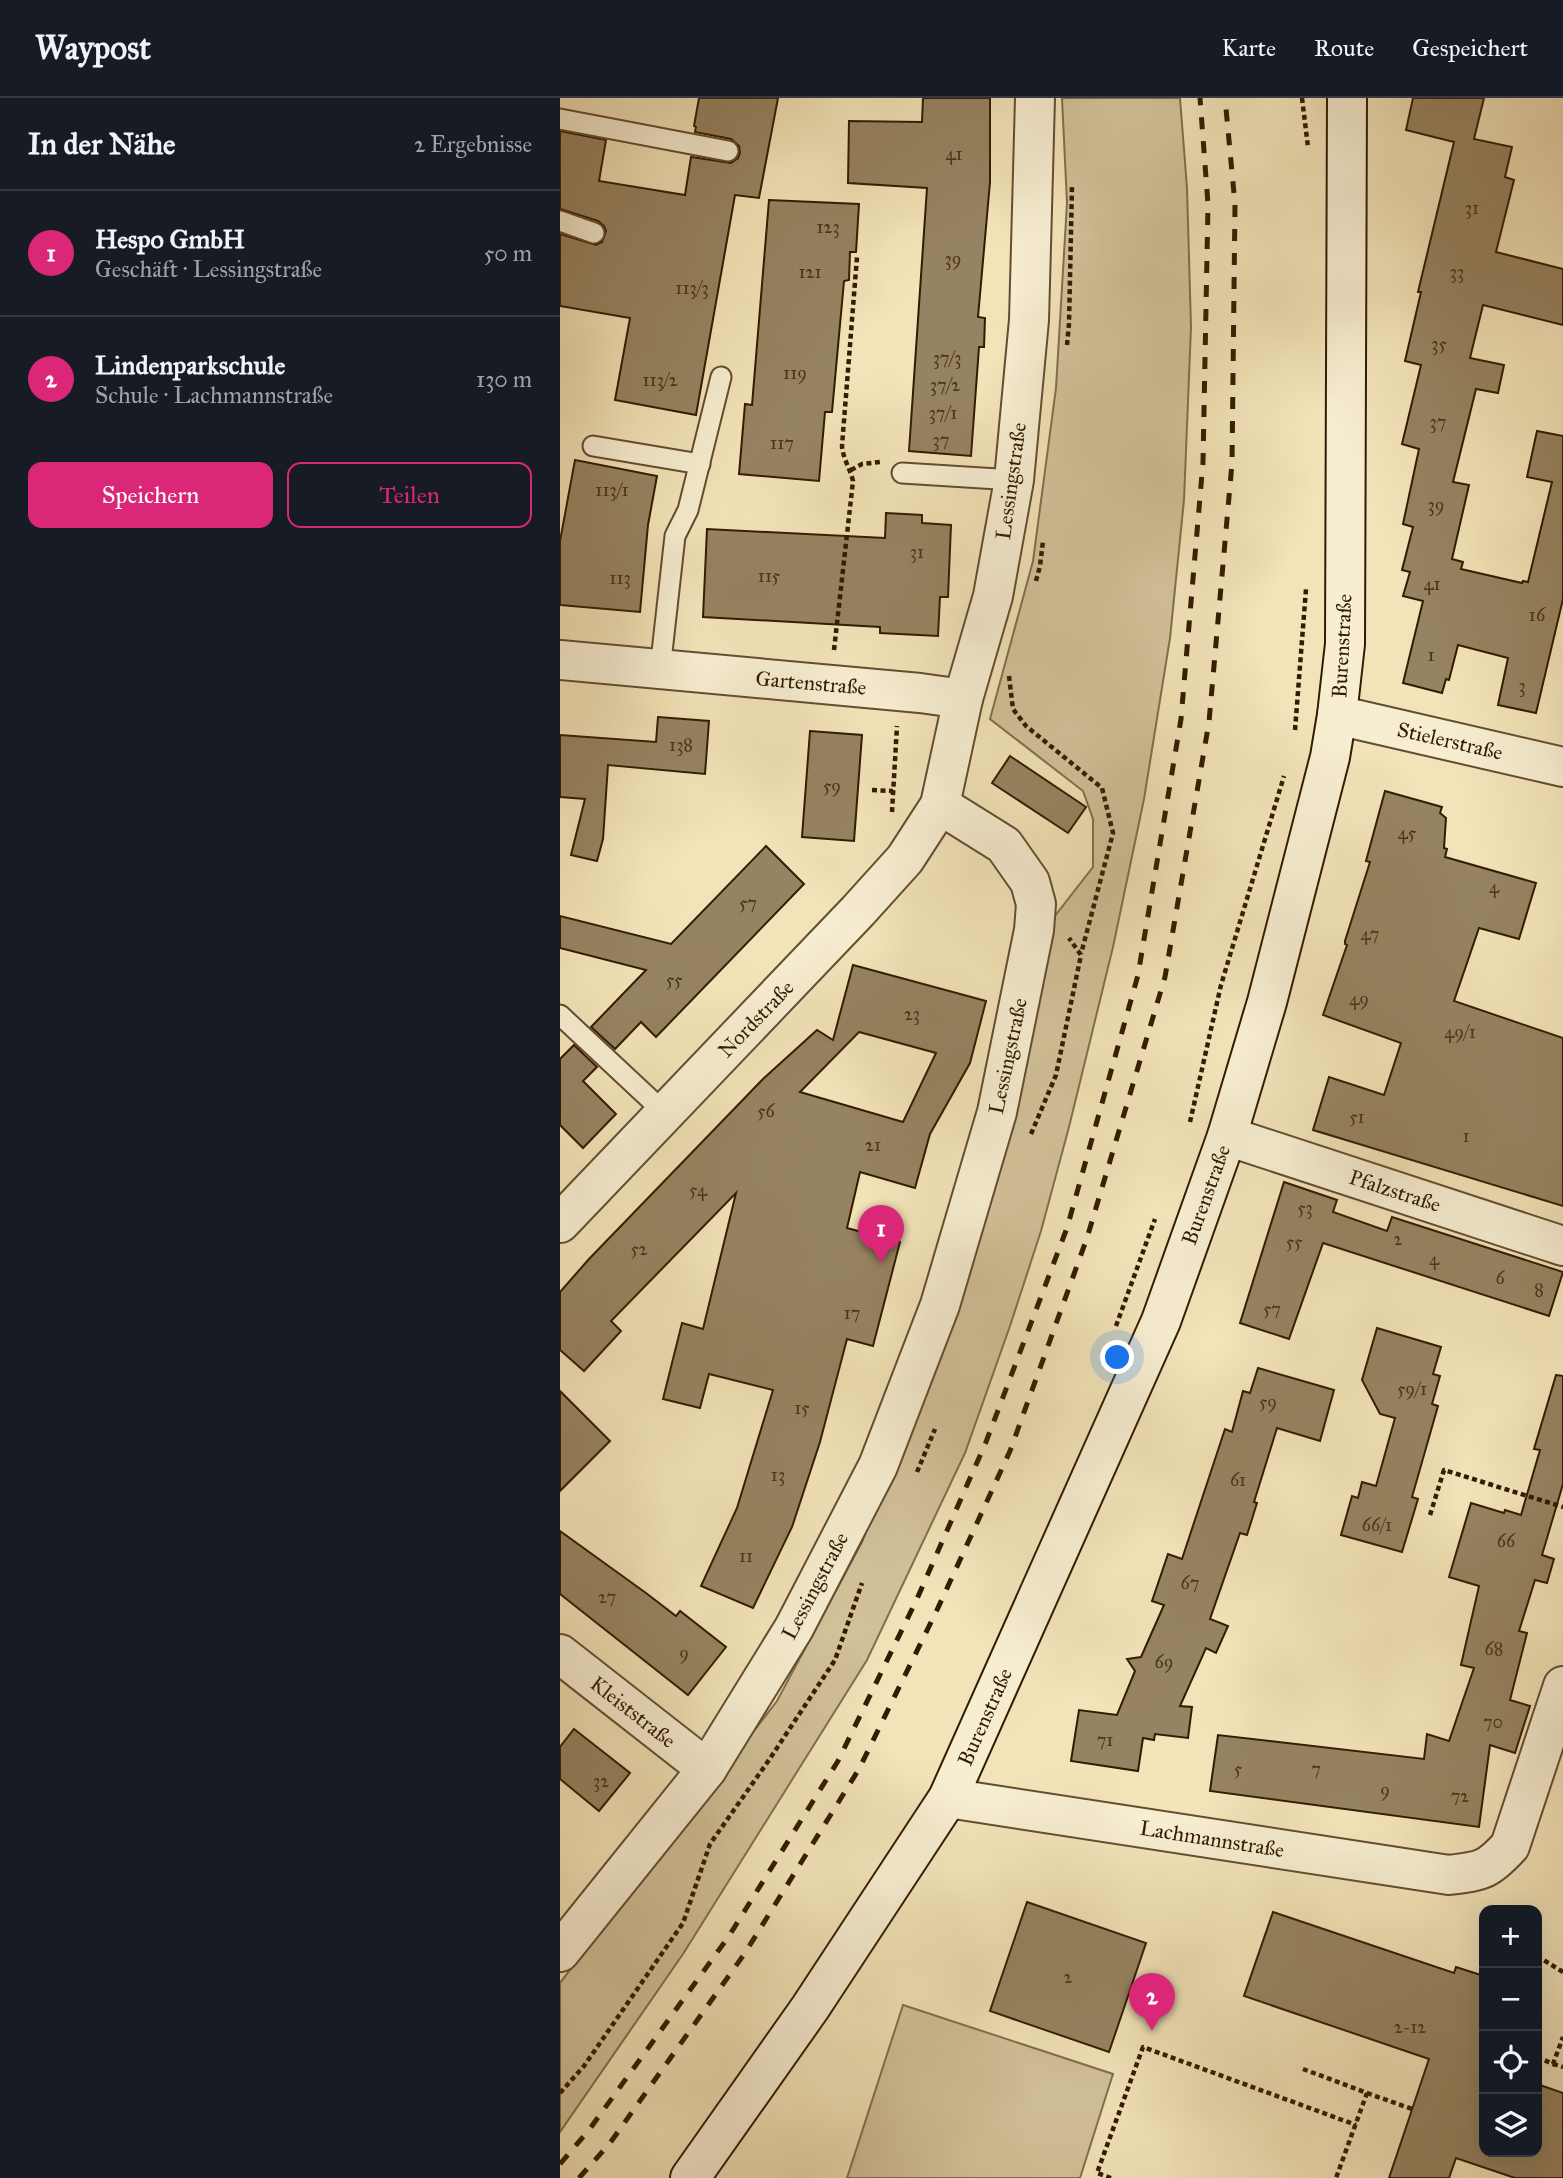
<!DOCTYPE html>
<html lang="de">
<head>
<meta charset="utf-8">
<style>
  :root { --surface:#171b24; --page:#20242c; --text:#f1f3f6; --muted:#9ea1a6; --line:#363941; --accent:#db2777 }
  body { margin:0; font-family:"IM FELL Great Primer",serif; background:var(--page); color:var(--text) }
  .controls { position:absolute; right:21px; bottom:21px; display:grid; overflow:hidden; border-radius:14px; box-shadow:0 7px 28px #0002 }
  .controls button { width:63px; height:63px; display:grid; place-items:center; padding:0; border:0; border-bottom:2px solid var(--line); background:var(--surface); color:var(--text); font:35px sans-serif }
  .you { position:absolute; left:558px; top:1260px; width:24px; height:24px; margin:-18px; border:5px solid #fff; border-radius:50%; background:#1a73e8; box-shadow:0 0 0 10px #1a73e833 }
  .badge { display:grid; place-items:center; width:46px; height:46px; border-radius:50%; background:var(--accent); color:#fff; font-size:23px; font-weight:700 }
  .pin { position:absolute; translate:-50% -58px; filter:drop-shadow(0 2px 4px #0008) }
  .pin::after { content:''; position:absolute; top:37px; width:24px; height:21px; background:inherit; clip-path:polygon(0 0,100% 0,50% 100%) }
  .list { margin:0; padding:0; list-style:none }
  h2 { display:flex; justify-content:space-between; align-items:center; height:91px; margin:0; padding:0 28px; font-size:30px }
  h2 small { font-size:23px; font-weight:400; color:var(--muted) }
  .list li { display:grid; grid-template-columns:46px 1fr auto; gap:21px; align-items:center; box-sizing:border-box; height:126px; padding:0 28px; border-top:2px solid var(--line) }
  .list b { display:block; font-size:26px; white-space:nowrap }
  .list p { margin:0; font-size:23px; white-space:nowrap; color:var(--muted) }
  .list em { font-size:23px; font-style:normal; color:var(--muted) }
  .actions { display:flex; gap:14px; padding:21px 28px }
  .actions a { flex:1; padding:16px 0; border:2px solid var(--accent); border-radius:14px; text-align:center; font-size:24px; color:var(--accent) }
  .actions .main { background:var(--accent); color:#fff }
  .icon { flex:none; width:38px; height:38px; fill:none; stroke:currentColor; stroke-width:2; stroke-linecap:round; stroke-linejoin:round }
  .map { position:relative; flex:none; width:1003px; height:2080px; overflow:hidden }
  header { display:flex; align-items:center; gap:42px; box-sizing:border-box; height:98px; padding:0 35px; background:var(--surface); border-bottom:2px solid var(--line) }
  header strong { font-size:33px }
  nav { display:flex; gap:38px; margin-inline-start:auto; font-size:24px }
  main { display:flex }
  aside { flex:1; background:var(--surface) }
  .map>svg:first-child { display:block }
</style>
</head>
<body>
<header>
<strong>Waypost</strong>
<nav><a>Karte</a><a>Route</a><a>Gespeichert</a></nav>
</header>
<main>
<aside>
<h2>In der Nähe<small>2 Ergebnisse</small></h2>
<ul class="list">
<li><span class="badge">1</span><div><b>Hespo GmbH</b><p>Geschäft · Lessingstraße</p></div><em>50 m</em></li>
<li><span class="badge">2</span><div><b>Lindenparkschule</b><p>Schule · Lachmannstraße</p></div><em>130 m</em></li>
</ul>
<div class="actions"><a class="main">Speichern</a><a>Teilen</a></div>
</aside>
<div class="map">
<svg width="1003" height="2080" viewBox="0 0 1003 2080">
  <rect width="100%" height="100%" fill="#f2e3b8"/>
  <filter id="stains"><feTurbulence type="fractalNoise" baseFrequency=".00286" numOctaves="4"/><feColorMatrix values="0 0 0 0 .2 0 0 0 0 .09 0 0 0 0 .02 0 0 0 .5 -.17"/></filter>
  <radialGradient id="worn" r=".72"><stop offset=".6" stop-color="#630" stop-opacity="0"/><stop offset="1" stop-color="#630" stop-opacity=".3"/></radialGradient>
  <!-- green -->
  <g fill="#d2c199" stroke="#826e4e" stroke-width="2">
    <polygon points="502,0 620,0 627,90 631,229 624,402 610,540 584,701 553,849 509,1029 481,1133 450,1228 405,1355 307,1562 123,1856 0,2034 0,1885 217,1603 302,1444 396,1206 484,832 533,769 533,721 523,693 430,621 473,463 496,290 507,105"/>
    <polygon points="343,1907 553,1976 520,2080 287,2080"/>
  </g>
  <!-- building -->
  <g fill="#968361" stroke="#331b02" stroke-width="2" fill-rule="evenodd">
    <polygon points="139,0 218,0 199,100 175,97 136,317 55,302 70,220 0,208 0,136 36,147 42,144 46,133 44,128 38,123 0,111 0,33 46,42 39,83 125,97 131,59 171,65 178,60 180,55 179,48 171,41 135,34 136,29 134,28"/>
    <polygon points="363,0 430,0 430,84 418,219 425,220 424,249 419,249 411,358 349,353 367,90 288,85 289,23 362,24"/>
    <polygon points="853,0 924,0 914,41 952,49 945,79 954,82 936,154 1003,171 1003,227 923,207 910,260 944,267 938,295 916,291 893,384 909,387 892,461 903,464 901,471 962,485 963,483 968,484 992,384 967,379 977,333 1003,338 1003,501 976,615 938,607 948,560 898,547 889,582 886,581 882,595 843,585 863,503 843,498 850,474 842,472 853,429 843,426 859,351 842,346 861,267 845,263 861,194 858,194 894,44 846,32"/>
    <polygon points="209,102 299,106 296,154 290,154 289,182 284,183 272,314 265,314 259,383 179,376 185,306 192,307"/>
    <polygon points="15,362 97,378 88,427 80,514 0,507 0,443"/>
    <polygon points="326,415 362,417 362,425 391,427 388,499 380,499 378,538 320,535 320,529 143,519 147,431 325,440"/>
    <polygon points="98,619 149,623 145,676 48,667 43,741 37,763 11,757 25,701 0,699 0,637 96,644"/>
    <polygon points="250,633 302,637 294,743 242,739"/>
    <polygon points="450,658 526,709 508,735 432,685"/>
    <polygon points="825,693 882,709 880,715 886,720 884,750 887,751 885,759 976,785 959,841 919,830 894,903 1003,940 1003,1108 753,1032 769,979 824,997 841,945 763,917 787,847 785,846 785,843 810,764 806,763"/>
    <polygon points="206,748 244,786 96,939 81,924 55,951 31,929 86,872 0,850 0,818 111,846"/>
    <path d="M293,867L426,903L410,965L370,1036L355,1090L300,1074L287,1130L340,1144L313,1248L287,1241L260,1344L232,1429L193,1510L141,1488L177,1410L213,1292L149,1276L140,1310L103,1301L122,1225L143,1231L176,1095L51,1223L61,1233L24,1273L0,1252V1194L29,1161L203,981L257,932L273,942ZM299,934L376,955L343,1024L240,994Z"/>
    <polygon points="14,947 37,969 23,983 56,1016 23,1050 0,1027 0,961"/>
    <polygon points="724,1084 777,1102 773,1114 827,1133 832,1119 1003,1174 989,1218 763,1145 729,1241 680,1225"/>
    <polygon points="817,1230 881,1249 873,1276 880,1278 872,1306 878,1308 852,1399 858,1401 842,1454 781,1437 792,1398 798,1400 802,1384 816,1388 835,1320 820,1316 802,1282"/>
    <polygon points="698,1270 774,1292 760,1343 717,1330 694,1404 697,1405 687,1437 680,1435 650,1521 668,1528 656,1555 646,1550 620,1608 632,1609 628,1640 595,1636 594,1642 583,1640 578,1673 511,1663 519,1612 557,1617 575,1573 567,1561 581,1559 604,1507 592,1503 608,1456 622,1461 665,1331 672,1334 683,1293 690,1295"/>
    <polygon points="996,1277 1003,1278 1003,1386 982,1457 994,1461 987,1485 975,1482 959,1533 967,1535 950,1602 970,1608 955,1655 930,1647 919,1729 650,1693 658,1637 864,1661 867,1636 889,1643 914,1570 901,1567 919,1488 889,1479 911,1405 944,1415 945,1412 961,1417 980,1352 974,1351"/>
    <polygon points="0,1293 50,1343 0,1393"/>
    <polygon points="0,1433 86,1495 116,1518 120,1513 166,1549 128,1597 0,1496"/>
    <polygon points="14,1631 70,1675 39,1713 0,1681 0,1649"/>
    <polygon points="467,1804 586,1845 549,1954 430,1913"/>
    <polygon points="713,1814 894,1875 896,1869 924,1878 924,2054 977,2054 977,1986 1003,1995 1003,2080 955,2080 896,2060 889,2080 829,2080 869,1961 684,1898"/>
  </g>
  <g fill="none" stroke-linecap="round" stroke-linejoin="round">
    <defs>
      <g id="lane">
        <polyline points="0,21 168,53"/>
        <polyline points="0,123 34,135"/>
        <polyline points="33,348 140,366"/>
        <polyline points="342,375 454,382"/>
        <polyline points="100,572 115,438 128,412 161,279"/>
        <polyline points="0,917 106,1016"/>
      </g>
      <g id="street">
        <polyline points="0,562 360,595 403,601"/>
        <polyline points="777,617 1003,669"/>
        <polyline points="667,1038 1003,1148"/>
        <polyline points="0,1125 298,813 345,761 380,707"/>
        <polyline points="0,1556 147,1671"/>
        <path d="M388,1700L889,1777C922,1773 927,1773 950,1748L1003,1588"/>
        <polyline points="0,1854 147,1671 234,1530 318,1368 380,1207 437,1014 474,832 476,806 470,784 444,747 380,707 403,601 433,498 454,382 469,222 475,0"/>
      </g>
      <polyline id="secondary" points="130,2080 250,1910 388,1700 601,1223 667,1038 707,904 770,659 777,617 785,546 787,0"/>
    </defs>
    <!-- lane casing -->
    <use href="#lane" stroke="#634d30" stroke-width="23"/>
    <!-- street casing -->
    <use href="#street" stroke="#634d30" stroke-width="42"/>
    <!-- secondary casing -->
    <use href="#secondary" stroke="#331b02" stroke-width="42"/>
    <!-- path -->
    <g stroke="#331b02" stroke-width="4.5" stroke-dasharray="5 3.5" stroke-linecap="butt">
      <polyline points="742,0 748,49"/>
      <polyline points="507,247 509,226 512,88"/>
      <polyline points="291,372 302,366 320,364"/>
      <polyline points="476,483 480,468 483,443"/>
      <path d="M274,552L293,383C290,370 283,361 282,348L297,159"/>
      <polyline points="449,578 453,611 466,628 542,690 553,735 521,856"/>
      <polyline points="735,632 746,491"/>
      <polyline points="312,692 333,693"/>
      <polyline points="332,714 337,628"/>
      <polyline points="630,1024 661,887 724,678"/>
      <polyline points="471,1036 496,977 521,857 509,840"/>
      <polyline points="556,1228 595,1121"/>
      <polyline points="357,1374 375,1331"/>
      <polyline points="870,1417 884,1372 1003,1409"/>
      <polyline points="977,1858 1003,1874"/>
      <polyline points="977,1959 993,1966 1003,1939"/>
      <polyline points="993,1966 1003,1969"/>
      <polyline points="743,1971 807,1995 776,2080"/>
      <polyline points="0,1995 24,1968 123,1825 150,1746 209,1662 275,1562 302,1485"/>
      <polyline points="807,1995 852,2011"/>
      <polyline points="551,2080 537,2075 583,1949 796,2027"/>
    </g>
    <!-- lane -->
    <use href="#lane" stroke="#f7edd1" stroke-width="19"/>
    <!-- street -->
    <use href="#street" stroke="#f7edd1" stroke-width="38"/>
    <!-- secondary -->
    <use href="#secondary" stroke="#f7edd1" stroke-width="38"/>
    <!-- rail -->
    <g stroke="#331b02" stroke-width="5" stroke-dasharray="12 12" stroke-linecap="butt">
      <polyline points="0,2066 29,2032 169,1838 278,1663 356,1503 426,1344 507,1130 578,877 621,621 643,364 648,106 640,0"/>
      <polyline points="19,2080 50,2045 185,1855 299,1671 377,1512 450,1353 527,1140 605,879 649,624 672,365 675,106 665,0"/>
    </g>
  </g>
  <g text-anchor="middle" stroke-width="5" stroke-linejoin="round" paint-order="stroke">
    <!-- number labels -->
    <g font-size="18" fill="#4c351a">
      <text x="394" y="62">41</text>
      <text x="912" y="116">31</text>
      <text x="268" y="135">123</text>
      <text x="393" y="167">39</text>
      <text x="250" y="180">121</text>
      <text x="897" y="180">33</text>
      <text x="132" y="196">113/3</text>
      <text x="879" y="252">35</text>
      <text x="387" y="266">37/3</text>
      <text x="235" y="281">119</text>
      <text x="100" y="288">113/2</text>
      <text x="385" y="293">37/2</text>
      <text x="383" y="321">37/1</text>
      <text x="878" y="330">37</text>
      <text x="381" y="348">37</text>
      <text x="222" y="351">117</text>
      <text x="52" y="398">113/1</text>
      <text x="876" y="413">39</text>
      <text x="357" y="460">31</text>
      <text x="209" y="484">115</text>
      <text x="60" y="486">113</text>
      <text x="872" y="492">41</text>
      <text x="977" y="523">16</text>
      <text x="871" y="563">1</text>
      <text x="962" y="594">3</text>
      <text x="121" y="653">138</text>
      <text x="272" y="694">59</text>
      <text x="847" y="741">45</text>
      <text x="934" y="795">4</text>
      <text x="188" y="811">57</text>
      <text x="810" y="842">47</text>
      <text x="114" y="888">55</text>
      <text x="799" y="907">49</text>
      <text x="352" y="922">23</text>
      <text x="900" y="940">49/1</text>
      <text x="206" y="1019">56</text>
      <text x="797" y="1025">51</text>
      <text x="906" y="1044">1</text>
      <text x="313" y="1053">21</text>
      <text x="138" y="1098">54</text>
      <text x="745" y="1116">53</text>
      <text x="838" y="1147">2</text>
      <text x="734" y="1150">55</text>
      <text x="79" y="1157">52</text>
      <text x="874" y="1167">4</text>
      <text x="940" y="1186">6</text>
      <text x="979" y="1198">8</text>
      <text x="712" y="1217">57</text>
      <text x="292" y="1221">17</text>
      <text x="852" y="1297">59/1</text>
      <text x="708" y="1310">59</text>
      <text x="242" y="1316">15</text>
      <text x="218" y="1383">13</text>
      <text x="678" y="1388">61</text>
      <text x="817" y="1433">66/1</text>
      <text x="946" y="1449">66</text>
      <text x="186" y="1464">11</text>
      <text x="630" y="1491">67</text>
      <text x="47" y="1505">27</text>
      <text x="934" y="1557">68</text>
      <text x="124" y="1561">9</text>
      <text x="604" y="1570">69</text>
      <text x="933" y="1630">70</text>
      <text x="545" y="1648">71</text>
      <text x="678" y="1677">5</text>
      <text x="756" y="1677">7</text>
      <text x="41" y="1689">32</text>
      <text x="825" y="1698">9</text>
      <text x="900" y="1704">72</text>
      <text x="508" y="1885">2</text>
      <text x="850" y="1935">2-12</text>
    </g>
    <!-- street labels -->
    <g font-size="21" fill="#331b02" stroke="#f7edd1">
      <text transform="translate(451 383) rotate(-82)" y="7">Lessingstraße</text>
      <text transform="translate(782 548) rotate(-87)" y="7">Burenstraße</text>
      <text transform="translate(251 585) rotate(5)" y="7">Gartenstraße</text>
      <text transform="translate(890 643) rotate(13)" y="7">Stielerstraße</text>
      <text transform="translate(196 921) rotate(-46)" y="7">Nordstraße</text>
      <text transform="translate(448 958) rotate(-78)" y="7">Lessingstraße</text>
      <text transform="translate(835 1093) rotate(18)" y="7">Pfalzstraße</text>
      <text transform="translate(646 1097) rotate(-70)" y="7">Burenstraße</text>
      <text transform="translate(255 1488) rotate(-62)" y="7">Lessingstraße</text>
      <text transform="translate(73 1614) rotate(38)" y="7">Kleiststraße</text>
      <text transform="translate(425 1619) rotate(-66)" y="7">Burenstraße</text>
      <text transform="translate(652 1741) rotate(9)" y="7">Lachmannstraße</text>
    </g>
  </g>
  <rect width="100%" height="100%" filter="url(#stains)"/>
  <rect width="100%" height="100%" fill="url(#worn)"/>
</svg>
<div class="controls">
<button>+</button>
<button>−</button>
<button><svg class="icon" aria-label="locate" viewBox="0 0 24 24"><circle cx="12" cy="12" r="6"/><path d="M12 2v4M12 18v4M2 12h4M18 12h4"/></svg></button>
<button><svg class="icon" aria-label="layers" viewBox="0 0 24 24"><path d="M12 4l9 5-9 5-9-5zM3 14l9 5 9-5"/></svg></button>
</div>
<div class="you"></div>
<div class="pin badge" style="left:321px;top:1165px">1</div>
<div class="pin badge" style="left:592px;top:1933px">2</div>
</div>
</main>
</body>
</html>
